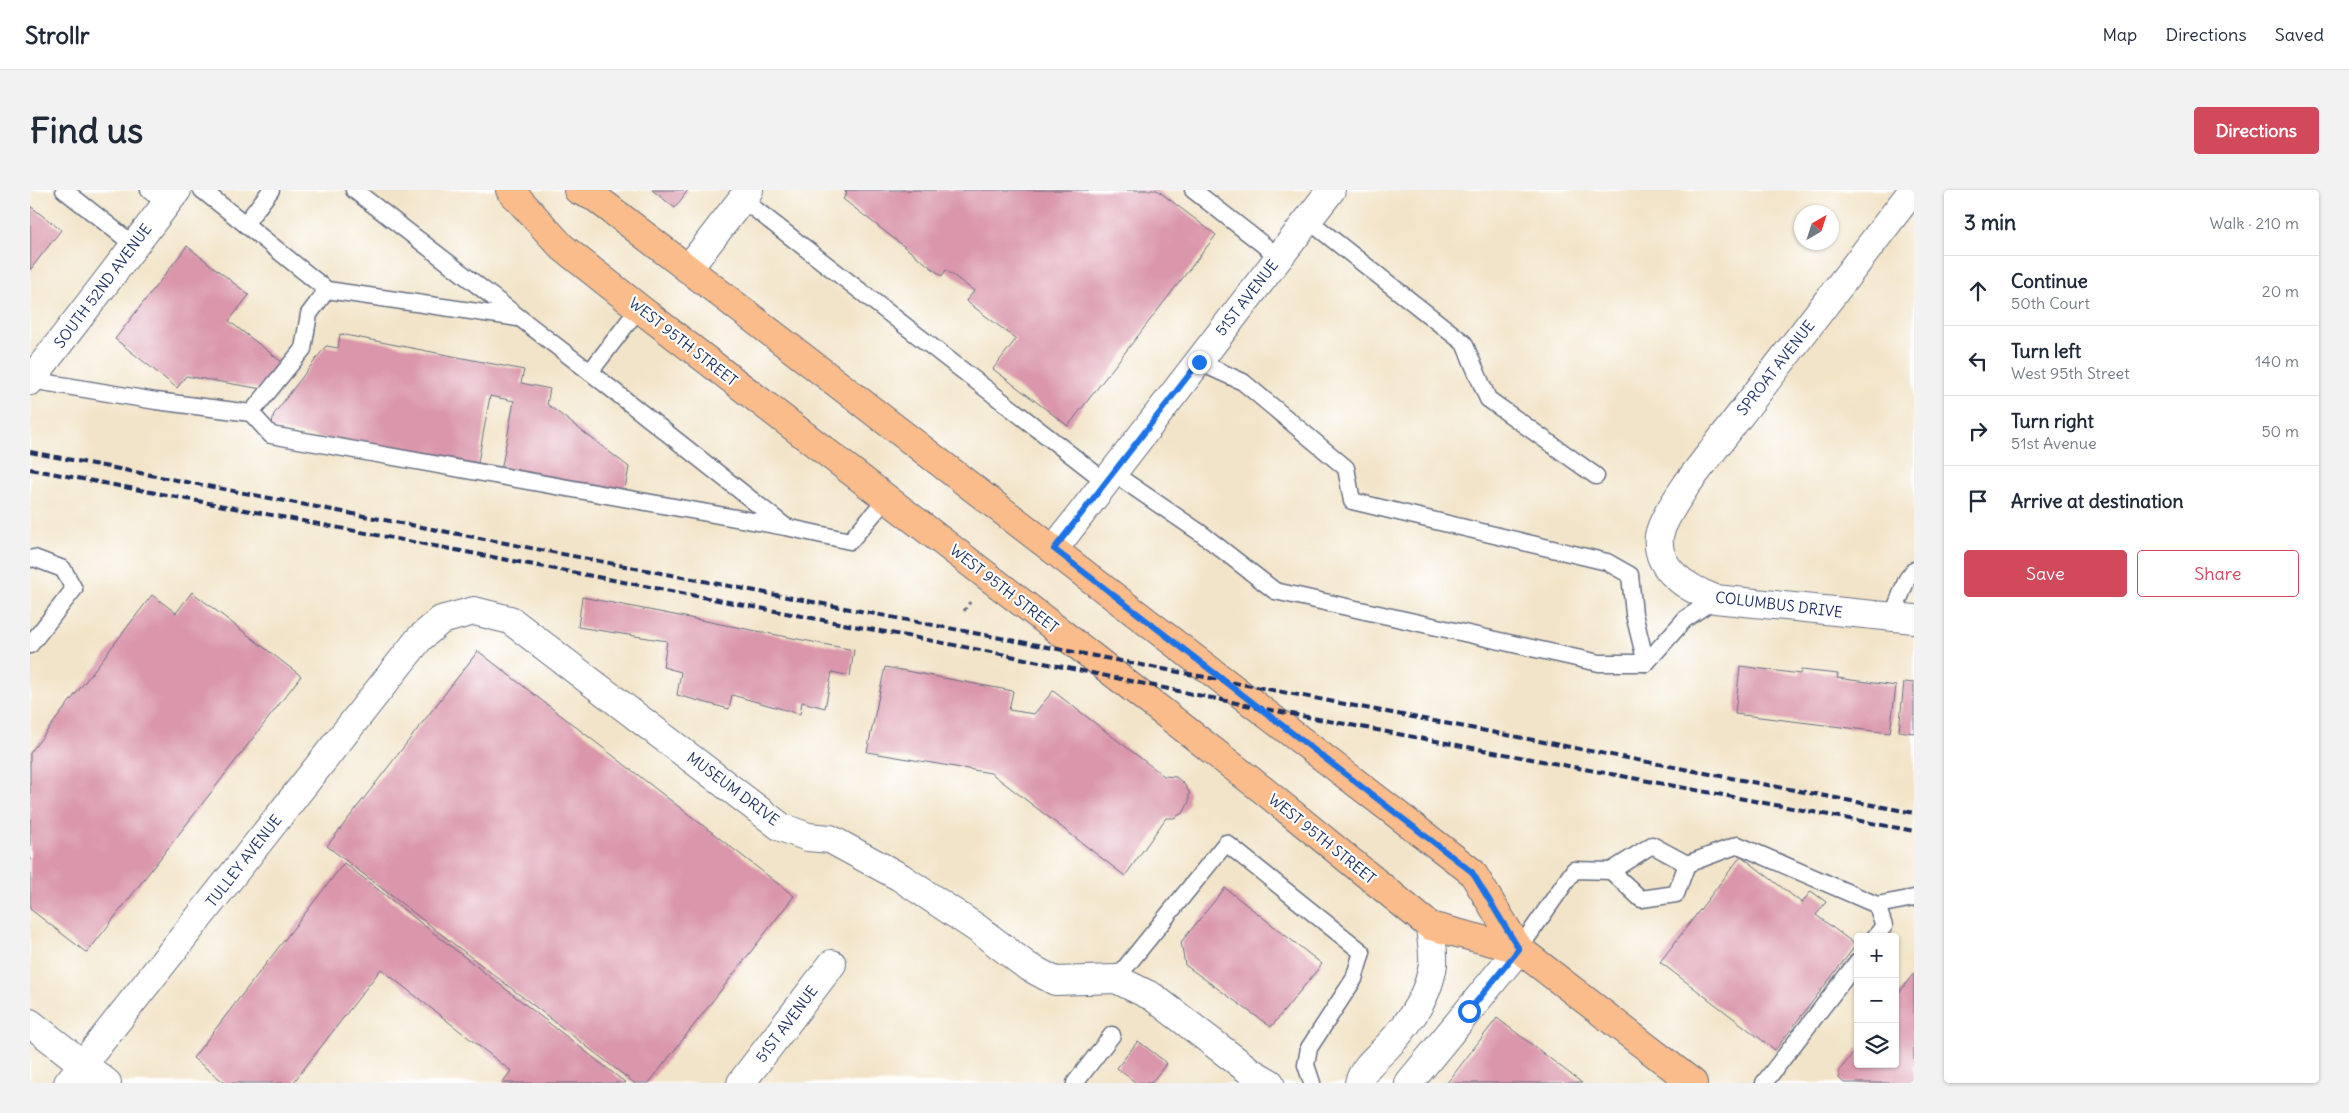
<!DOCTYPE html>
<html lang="en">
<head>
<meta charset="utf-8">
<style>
  :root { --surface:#fff; --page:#f2f2f3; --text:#1f2937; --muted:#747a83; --line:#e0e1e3; --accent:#d1495b }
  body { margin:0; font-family:Delius,sans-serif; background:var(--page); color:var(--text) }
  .controls { position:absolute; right:15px; bottom:15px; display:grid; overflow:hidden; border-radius:5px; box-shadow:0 1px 4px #0004 }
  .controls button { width:45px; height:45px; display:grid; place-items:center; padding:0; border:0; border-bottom:1px solid var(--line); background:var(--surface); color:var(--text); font:25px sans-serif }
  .compass { position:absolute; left:1764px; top:15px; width:45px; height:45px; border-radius:50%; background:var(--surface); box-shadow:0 1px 4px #0004; rotate:39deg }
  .stop { position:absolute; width:15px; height:15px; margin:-11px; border:4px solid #1a73e8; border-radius:50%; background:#fff }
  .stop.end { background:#1a73e8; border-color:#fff; box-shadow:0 1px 5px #0008 }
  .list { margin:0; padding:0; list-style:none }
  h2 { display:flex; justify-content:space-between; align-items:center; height:65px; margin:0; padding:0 20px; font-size:21px }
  h2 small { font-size:16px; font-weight:400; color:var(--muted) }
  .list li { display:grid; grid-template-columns:32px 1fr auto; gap:15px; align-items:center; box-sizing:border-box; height:70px; padding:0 20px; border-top:1px solid var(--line) }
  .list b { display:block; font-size:19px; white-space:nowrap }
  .list p { margin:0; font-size:16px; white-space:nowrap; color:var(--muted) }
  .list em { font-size:16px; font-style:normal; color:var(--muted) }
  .actions { display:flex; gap:10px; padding:15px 20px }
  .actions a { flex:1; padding:11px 0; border:1px solid var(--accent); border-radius:5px; text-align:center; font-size:18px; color:var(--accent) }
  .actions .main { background:var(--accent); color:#fff }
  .icon { flex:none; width:28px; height:28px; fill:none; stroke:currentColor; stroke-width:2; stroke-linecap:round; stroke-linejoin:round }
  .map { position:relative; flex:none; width:1884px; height:893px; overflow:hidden; border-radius:5px }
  header { display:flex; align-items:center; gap:30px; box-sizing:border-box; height:70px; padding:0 25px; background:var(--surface); border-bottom:1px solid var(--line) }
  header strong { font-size:24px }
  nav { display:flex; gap:28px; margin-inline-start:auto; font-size:18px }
  .intro { display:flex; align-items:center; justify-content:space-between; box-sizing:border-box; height:120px; padding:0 30px }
  h1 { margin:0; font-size:35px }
  .button { padding:12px 22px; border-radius:5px; background:var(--accent); color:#fff; font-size:18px; font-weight:700 }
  main { display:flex; gap:30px; padding:0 30px }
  aside { flex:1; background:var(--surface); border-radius:5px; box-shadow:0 1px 4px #0004 }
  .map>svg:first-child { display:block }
</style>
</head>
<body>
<header>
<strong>Strollr</strong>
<nav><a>Map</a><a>Directions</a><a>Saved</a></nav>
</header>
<div class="intro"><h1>Find us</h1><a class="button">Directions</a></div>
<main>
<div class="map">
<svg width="1884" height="893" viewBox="0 0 1884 893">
  <rect width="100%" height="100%" fill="#fff"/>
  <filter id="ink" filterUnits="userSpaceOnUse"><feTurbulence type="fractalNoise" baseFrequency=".02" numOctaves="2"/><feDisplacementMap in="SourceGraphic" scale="10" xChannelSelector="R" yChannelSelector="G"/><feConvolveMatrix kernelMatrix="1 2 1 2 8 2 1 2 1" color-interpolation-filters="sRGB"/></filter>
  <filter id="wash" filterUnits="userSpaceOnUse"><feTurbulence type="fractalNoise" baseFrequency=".0096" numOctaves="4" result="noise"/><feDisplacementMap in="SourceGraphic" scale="20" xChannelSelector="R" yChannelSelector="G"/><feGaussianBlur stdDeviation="1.12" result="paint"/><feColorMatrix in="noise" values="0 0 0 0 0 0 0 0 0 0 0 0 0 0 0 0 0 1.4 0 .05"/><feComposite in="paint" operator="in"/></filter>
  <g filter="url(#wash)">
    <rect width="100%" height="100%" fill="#f2e4c8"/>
    <g id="blocks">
      <!-- building -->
      <g fill="#da96ab">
        <polygon points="622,0 658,0 645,18"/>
        <polygon points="814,0 1127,0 1186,45 1038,236 963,179 986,149 936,111 944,101 916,80 912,86 813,9 817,3"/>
        <polygon points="0,16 31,40 0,80"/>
        <polygon points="157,56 219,105 199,131 257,176 238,200 156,186 147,198 85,149"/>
        <polygon points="310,144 494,180 491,193 520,199 517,214 599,277 594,305 471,281 484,211 460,206 447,278 241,238 244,224 296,156 308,158"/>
        <polygon points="162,402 271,486 57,763 0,719 0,563 122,405 146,423"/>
        <polygon points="552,407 824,460 820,486 802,482 795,518 772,512 770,524 702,505 699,519 647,505 651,482 633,477 637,451 548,437"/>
        <polygon points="448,461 764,706 619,893 604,893 297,656"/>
        <polygon points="1710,476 1770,484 1771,480 1808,484 1807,488 1866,496 1860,543 1705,524"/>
        <polygon points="855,477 983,501 979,520 1004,524 1023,501 1134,586 1146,587 1154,594 1159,602 1159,612 1154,622 1144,628 1136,628 1095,686 961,583 837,562"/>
        <polygon points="1874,492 1884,493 1884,543 1869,541"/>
        <polygon points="1711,666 1772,713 1781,701 1796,712 1786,725 1826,755 1745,860 1630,772"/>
        <polygon points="314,673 596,893 472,893 481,881 351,779 263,893 195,893 163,868"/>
        <polygon points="1195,698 1292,774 1241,837 1155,775 1151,752"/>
        <polygon points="1884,783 1884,893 1814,893 1809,888 1809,881 1828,857 1828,874 1865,874 1865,808"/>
        <polygon points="1467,828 1552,893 1417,893"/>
        <polygon points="1108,851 1137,873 1121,893 1106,893 1087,878"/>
      </g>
    </g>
  </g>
  <g filter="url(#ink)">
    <use href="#blocks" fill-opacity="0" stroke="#666e83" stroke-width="1"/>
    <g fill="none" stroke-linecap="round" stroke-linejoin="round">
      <defs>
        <g id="lane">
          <polyline points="34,0 104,55"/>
          <polyline points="119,0 136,14"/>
          <polyline points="172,0 215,34 241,0"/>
          <polyline points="324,0 560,182 609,118"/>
          <polyline points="1163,0 1249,67"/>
          <polyline points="712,9 1076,292"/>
          <polyline points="1278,30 1434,153 1458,209 1566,286"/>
          <polyline points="215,34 297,100 488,128"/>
          <polyline points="1169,172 1213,192 1316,278 1322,311 1577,372 1600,385 1604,424 1616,473"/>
          <polyline points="560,182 756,337 820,351 857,308"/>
          <polyline points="1,190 126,211 221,223 273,159 279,124 297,100"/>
          <polyline points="221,223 241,245 756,337"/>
          <polyline points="1083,283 1172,344 1245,401 1569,473 1616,473"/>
          <polyline points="0,369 4,368 33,379 44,399 0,455"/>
          <polyline points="1862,427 1877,389 1884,380"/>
          <polyline points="1616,473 1655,429 1685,409"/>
          <polyline points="1581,681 1611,709 1646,704 1657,674"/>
          <polyline points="1847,715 1884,708"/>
          <polyline points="1489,759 1544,680 1581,681 1622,655 1657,674 1708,655 1847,715 1854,736 1845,747"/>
          <polyline points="1086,789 1196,653 1332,762 1324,789 1279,858 1276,875 1282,893"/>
          <polyline points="1045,893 1082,845"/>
          <polyline points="1734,893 1828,771"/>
        </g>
        <g id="street">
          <path d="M1883,0L1657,294C1648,308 1632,330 1629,346C1625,380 1659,399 1685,409L1884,429"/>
          <polyline points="658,79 719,0"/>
          <polyline points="0,191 147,0"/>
          <polyline points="1024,359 1301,0"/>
          <polyline points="0,833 77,893"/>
          <polyline points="38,893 389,449 411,430 444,421 480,430 751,637 778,647 800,649 870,687 948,739 997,776 1025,791 1086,789 1123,807 1221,882 1240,893"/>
          <polyline points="711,893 802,774"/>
          <path d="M1329,893C1333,878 1346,868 1357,857C1378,835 1399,805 1403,774C1404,762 1401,748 1400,736"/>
          <polyline points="1379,893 1489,759"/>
        </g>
        <g id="primary">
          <polyline points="480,0 532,57 609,118 1060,465 1233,600 1400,736 1489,759"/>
          <polyline points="548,0 566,8 1442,682 1489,759 1663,893"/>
        </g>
      </defs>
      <!-- lane casing -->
      <use href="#lane" stroke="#666e83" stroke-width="19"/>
      <!-- street casing -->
      <use href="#street" stroke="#666e83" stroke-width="30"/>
      <!-- primary casing -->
      <use href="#primary" stroke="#666e83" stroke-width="30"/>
      <!-- path -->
      <polyline stroke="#666e83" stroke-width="3" stroke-dasharray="4 4" stroke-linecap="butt" points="934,421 940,412"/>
      <!-- lane -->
      <use href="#lane" stroke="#fff" stroke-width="16"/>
      <!-- street -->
      <use href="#street" stroke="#fff" stroke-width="28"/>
      <!-- primary -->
      <use href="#primary" stroke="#f9bc8a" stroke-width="28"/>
      <!-- rail -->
      <g stroke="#1b2f5e" stroke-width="4" stroke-dasharray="8 4" stroke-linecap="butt">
        <polyline points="0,262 1884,623"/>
        <polyline points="0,279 966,463 1230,518 1884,641"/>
      </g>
    </g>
  </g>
  <g fill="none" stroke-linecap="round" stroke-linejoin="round" filter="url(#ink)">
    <!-- route -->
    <polyline stroke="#1a73e8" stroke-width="6" points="1169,172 1024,359 1442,682 1489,759 1439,821"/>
  </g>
  <g text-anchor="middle" stroke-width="4.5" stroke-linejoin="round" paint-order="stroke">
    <!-- street labels -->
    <g font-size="15" fill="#1b2f5e" stroke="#fff">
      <text transform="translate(73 96) rotate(-53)" y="5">SOUTH 52ND AVENUE</text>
      <text transform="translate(1217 108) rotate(-52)" y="5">51ST AVENUE</text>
      <text transform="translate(653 152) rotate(38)" y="5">WEST 95TH STREET</text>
      <text transform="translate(1746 178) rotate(-52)" y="5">SPROAT AVENUE</text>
      <text transform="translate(974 399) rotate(38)" y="5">WEST 95TH STREET</text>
      <text transform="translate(1749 415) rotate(7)" y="5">COLUMBUS DRIVE</text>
      <text transform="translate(703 599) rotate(37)" y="5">MUSEUM DRIVE</text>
      <text transform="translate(1292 649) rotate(39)" y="5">WEST 95TH STREET</text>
      <text transform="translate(214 671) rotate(-52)" y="5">TULLEY AVENUE</text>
      <text transform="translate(757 834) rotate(-53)" y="5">51ST AVENUE</text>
    </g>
  </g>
</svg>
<div class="controls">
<button>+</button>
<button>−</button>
<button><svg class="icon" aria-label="layers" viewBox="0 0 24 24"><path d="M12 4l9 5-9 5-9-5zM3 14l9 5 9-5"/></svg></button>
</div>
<svg class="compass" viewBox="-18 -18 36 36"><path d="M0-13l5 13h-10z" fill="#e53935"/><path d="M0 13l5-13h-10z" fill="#747a83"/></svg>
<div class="stop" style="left:1439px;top:821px"></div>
<div class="stop end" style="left:1169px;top:172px"></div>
</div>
<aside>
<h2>3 min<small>Walk · 210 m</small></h2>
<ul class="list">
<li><svg class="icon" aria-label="ahead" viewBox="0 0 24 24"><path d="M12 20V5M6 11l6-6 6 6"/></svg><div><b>Continue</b><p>50th Court</p></div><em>20 m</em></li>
<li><svg class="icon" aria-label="left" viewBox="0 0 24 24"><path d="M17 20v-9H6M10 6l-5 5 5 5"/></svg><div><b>Turn left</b><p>West 95th Street</p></div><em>140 m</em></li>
<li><svg class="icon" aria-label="right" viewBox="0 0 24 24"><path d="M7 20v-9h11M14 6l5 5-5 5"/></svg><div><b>Turn right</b><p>51st Avenue</p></div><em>50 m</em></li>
<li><svg class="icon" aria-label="arrive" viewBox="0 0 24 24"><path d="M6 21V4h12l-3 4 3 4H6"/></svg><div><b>Arrive at destination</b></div></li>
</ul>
<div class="actions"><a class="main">Save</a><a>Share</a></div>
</aside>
</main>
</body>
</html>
